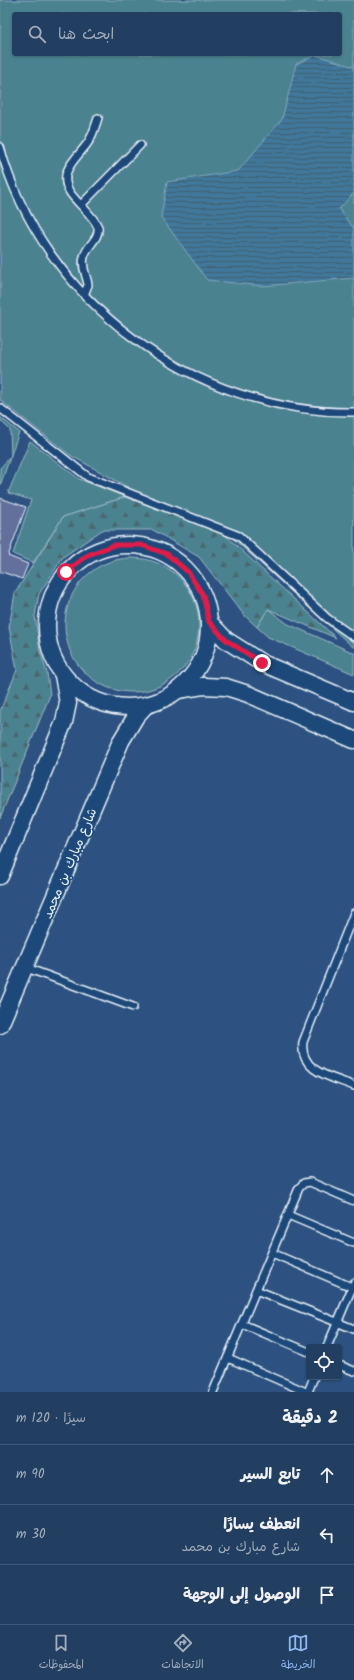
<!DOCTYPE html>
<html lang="ar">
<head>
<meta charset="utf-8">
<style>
  :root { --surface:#223e61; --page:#2e496a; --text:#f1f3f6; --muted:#a2aebd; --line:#3f5776; --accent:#90b9f0 }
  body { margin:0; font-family:Kalam,"Playpen Sans Arabic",sans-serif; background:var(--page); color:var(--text); direction:rtl }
  .controls { position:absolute; right:12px; bottom:12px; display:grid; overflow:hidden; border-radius:4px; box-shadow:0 1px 3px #0004 }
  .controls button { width:36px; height:36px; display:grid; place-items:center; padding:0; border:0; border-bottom:1px solid var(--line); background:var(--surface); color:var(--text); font:20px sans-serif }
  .stop { position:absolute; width:12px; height:12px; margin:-9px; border:3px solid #e11d48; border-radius:50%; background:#fff }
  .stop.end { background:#e11d48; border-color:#fff; box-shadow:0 1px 4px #0008 }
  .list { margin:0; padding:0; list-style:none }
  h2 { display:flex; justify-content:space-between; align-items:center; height:52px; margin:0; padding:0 16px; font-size:17px }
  h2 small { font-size:13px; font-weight:400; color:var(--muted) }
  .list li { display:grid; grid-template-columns:26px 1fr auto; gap:12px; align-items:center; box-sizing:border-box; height:60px; padding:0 16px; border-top:1px solid var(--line) }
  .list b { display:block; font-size:15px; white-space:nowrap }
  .list p { margin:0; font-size:13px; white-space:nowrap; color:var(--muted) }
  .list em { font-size:13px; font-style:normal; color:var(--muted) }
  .icon { flex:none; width:22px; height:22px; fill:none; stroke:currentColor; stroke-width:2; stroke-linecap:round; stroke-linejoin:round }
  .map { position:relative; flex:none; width:354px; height:1392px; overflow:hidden; direction:ltr }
  .search { position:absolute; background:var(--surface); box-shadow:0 1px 3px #0004; left:12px; right:12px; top:12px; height:44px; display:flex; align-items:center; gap:10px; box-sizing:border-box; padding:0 14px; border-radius:4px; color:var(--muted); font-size:15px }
  .sheet { height:232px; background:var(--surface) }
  nav { display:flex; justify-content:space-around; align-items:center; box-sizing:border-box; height:56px; border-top:1px solid var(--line); background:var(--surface); font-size:11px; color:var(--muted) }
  nav a { display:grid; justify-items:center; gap:2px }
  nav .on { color:var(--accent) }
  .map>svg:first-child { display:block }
</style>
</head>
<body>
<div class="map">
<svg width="354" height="1392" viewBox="0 0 354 1392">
  <defs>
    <pattern id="forest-firs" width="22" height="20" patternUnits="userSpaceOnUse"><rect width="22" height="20" fill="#4c8290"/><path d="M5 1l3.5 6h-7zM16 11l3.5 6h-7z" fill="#496870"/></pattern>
    <pattern id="water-rules" width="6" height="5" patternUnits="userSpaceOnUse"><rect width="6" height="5" fill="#3f779a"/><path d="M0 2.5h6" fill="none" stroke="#426072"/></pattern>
  </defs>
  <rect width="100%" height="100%" fill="#2d5281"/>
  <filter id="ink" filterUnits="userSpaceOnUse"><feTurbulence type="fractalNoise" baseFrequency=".025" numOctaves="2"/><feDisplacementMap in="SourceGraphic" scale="8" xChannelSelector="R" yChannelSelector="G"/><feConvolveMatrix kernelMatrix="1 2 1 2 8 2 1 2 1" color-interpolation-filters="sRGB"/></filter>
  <g filter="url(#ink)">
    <!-- green -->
    <g fill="#4c8290" stroke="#9abac4" fill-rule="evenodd">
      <path d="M0,0H354V648L222,529L151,500L70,455L0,400ZM14,14H340V54H14Z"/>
      <polygon points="0,417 19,432 0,486 0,468 11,456 10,430 0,420"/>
      <polygon points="30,441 79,479 125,497 63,517 33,563 13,554 31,500 8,493"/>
      <circle cx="132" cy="625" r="67"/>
      <polygon points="268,609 288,624 354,653 354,674 268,637 257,627"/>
    </g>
    <!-- forest -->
    <polygon fill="url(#forest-firs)" stroke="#9abac4" points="125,497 224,534 336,638 268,609 257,627 244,615 199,557 153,530 102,530 63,557 39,594 35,616 40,651 47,673 50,695 0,818 0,711 17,670 9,627 15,593 63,517"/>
    <!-- water -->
    <polygon fill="url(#water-rules)" stroke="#83a8c0" points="316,55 354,67 354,193 339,209 354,229 354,278 262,286 207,280 161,217 167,182 238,171 282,119 296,64"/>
    <!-- building -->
    <polygon fill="#63709c" stroke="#e8f1f8" points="0,498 26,507 8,556 28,564 22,579 2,572 0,573"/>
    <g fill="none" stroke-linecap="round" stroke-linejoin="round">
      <defs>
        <g id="service">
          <path d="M0,147C42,301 195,414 354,412"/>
          <polyline points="81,205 140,145"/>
          <path d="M84,295L88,285C87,276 81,267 84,257C86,246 100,239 98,227C92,214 79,205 71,194C56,173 76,159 87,144C93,136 95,127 98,118"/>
          <polyline points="0,408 88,477 239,536 327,618 354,637"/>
          <path d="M354,913L303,1042C299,1072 332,1077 354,1086"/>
          <polyline points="24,967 133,1007"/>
          <polyline points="288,1215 354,1243"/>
          <polyline points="272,1253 354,1288"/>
          <polyline points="256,1290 354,1329"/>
          <polyline points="242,1324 309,1352"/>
          <polyline points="327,1347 354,1283"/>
          <polyline points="228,1358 306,1392"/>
          <polyline points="339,1365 354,1371"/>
          <polyline points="213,1392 299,1188 304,1183 310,1182 354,1201"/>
          <polyline points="308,1392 314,1377"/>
        </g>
        <g id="tertiary">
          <circle cx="128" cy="626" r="81"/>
          <polyline points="209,622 226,640 262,663 354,702"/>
          <polyline points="178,690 203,686 226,687 248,694 354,740"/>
          <polyline points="0,876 64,722 68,703 63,675"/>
          <polyline points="0,1025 121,741 136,716 146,705"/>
        </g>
      </defs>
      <!-- service casing -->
      <use href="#service" stroke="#e8f1f8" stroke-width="10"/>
      <!-- tertiary casing -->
      <use href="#tertiary" stroke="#e8f1f8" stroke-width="19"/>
      <!-- service -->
      <use href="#service" stroke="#1f4a7a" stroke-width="7"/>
      <!-- tertiary -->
      <use href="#tertiary" stroke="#1f4a7a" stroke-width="16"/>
    </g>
  </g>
  <g fill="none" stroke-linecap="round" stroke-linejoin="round" filter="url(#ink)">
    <!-- route -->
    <polyline stroke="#e11d48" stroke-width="5" points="66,572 88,555 114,545 141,545 167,554 188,572 203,595 209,622 226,640 262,663"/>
  </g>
  <g text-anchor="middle" stroke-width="3.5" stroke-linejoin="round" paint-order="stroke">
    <!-- street labels -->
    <g font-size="13" fill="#e8f1f8" stroke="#1f4a7a">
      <text transform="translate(69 863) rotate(-67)" y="5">شارع مبارك بن محمد</text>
    </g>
  </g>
</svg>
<div class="controls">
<button><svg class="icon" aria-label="locate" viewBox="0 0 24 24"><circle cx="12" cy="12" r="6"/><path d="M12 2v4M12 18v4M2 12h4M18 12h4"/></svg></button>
</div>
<div class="stop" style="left:66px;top:572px"></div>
<div class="stop end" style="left:262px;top:663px"></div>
<div class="search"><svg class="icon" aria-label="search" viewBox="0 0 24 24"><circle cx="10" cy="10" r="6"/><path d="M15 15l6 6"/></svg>ابحث هنا</div>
</div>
<section class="sheet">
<h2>2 دقيقة<small>سيرًا · 120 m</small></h2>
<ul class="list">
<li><svg class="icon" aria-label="ahead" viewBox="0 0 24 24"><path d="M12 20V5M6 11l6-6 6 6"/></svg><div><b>تابع السير</b></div><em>90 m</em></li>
<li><svg class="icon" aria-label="left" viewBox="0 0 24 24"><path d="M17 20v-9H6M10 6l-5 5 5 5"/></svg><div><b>انعطف يسارًا</b><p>شارع مبارك بن محمد</p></div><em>30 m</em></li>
<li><svg class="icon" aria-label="arrive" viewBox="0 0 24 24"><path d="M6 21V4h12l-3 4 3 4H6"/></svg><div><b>الوصول إلى الوجهة</b></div></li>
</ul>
</section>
<nav>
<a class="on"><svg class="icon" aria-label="map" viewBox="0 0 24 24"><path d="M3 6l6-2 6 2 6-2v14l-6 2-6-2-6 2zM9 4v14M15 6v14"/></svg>الخريطة</a>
<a><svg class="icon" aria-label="directions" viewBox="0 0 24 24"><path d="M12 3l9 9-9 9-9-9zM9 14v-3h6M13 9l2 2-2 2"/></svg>الاتجاهات</a>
<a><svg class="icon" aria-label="saved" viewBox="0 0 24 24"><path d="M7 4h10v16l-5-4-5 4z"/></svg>المحفوظات</a>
</nav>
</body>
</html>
